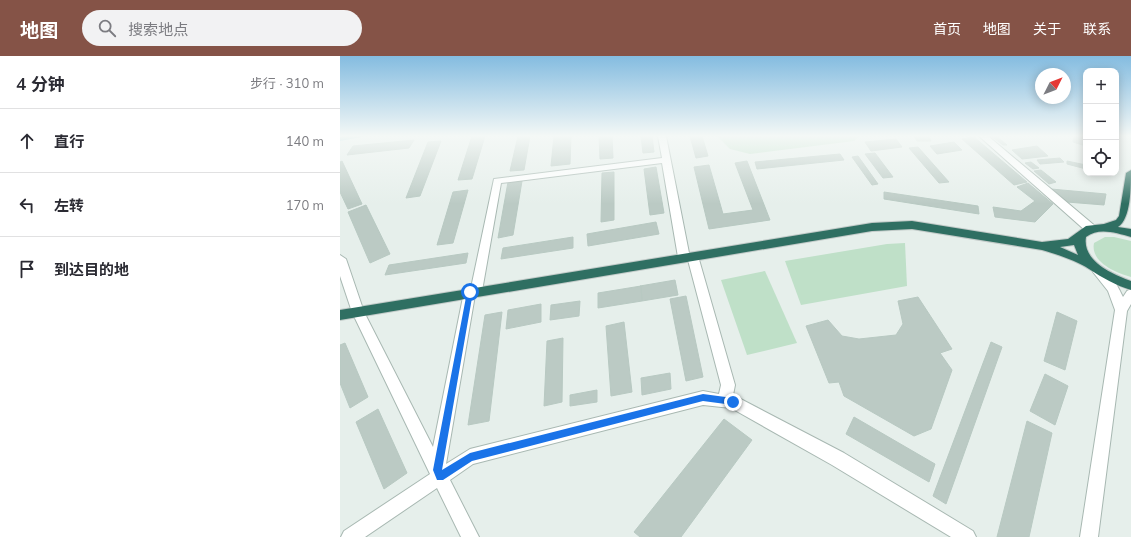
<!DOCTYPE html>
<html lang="zh">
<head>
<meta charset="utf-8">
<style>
  :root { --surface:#fff; --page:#f2f2f3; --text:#2b2b33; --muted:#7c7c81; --line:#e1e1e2; --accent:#855347 }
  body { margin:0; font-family:Mulish,"Noto Sans SC",sans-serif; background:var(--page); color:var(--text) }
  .controls { position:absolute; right:12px; top:12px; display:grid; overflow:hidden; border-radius:8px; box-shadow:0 2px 10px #0003 }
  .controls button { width:36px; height:36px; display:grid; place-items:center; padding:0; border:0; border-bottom:1px solid var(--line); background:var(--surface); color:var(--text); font:20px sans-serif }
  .compass { position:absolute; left:695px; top:12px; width:36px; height:36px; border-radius:50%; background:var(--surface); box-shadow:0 2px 10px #0003; rotate:48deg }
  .stop { position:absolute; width:12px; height:12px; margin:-9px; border:3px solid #1a73e8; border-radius:50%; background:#fff }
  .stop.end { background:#1a73e8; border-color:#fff; box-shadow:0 1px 4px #0008 }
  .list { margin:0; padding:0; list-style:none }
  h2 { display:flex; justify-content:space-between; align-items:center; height:52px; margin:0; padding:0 16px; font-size:17px }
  h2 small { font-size:13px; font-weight:400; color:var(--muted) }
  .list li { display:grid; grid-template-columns:26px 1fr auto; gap:12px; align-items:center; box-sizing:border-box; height:64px; padding:0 16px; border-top:1px solid var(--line) }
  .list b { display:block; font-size:15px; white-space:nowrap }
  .list em { font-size:13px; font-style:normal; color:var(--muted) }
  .icon { flex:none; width:22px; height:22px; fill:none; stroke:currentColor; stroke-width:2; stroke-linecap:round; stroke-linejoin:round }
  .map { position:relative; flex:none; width:791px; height:481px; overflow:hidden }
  header { display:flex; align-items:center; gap:24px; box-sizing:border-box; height:56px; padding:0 20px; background:var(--accent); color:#fff }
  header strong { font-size:19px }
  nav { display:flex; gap:22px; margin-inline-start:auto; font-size:14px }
  .search { width:280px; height:36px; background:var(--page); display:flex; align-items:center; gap:10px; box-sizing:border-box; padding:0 14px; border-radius:22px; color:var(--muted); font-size:15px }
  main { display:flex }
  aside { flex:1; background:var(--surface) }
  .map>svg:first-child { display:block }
</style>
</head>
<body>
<header>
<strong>地图</strong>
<div class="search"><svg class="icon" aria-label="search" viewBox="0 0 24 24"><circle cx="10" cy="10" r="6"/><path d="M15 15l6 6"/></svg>搜索地点</div>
<nav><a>首页</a><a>地图</a><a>关于</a><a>联系</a></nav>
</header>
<main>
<aside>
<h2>4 分钟<small>步行 · 310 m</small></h2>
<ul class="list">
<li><svg class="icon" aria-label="ahead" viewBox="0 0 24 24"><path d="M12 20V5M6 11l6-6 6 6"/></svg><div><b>直行</b></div><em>140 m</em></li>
<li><svg class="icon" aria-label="left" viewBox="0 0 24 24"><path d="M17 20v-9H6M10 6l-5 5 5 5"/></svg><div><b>左转</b></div><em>170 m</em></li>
<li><svg class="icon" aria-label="arrive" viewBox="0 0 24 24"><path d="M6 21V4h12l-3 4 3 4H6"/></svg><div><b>到达目的地</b></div></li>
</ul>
</aside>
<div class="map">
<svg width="791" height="481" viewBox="0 0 791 481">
  <rect width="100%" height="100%" fill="#e6efeb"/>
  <!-- green -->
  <g fill="#bfe0c8">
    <polygon points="377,80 520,80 514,85 410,98 390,93"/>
    <path d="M765,181H774L791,185V221C776,217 750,206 754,187Z"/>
    <polygon points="565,187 567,230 461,249 445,205 547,188"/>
    <polygon points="425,215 457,287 407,299 381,224"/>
  </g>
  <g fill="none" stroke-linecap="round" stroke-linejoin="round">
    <!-- canal -->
    <polygon fill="#8ec9d4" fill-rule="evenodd" points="6,80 27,80 0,85 0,81"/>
  </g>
  <!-- building -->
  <g fill="#bbcac4" stroke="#b8c9c2">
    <polygon points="132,80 145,80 132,123 118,124"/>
    <polygon points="178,80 190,80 184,114 170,115"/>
    <polygon points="214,80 231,80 230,108 211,110"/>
    <polygon points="259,80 272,80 273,102 260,103"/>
    <polygon points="301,80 312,80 314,96 303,97"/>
    <polygon points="350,80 362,80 368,100 356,102"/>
    <polygon points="574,80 589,80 591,85 577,85"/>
    <polygon points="651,80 656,80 667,89 663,89"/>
    <polygon points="734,80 746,80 746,90 733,86"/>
    <polygon points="634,81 687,126 674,129 622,83"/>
    <polygon points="556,83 562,91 531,95 525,86"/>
    <polygon points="74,84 69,92 7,99 13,90"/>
    <polygon points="101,85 80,140 66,142 88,86"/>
    <polygon points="614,86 622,94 597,98 590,90"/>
    <polygon points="697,90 708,100 682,103 672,94"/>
    <polygon points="578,91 609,126 599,127 569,92"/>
    <polygon points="535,97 553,121 543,122 525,98"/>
    <polygon points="500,98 504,104 417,113 415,106"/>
    <polygon points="518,100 538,128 532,129 512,101"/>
    <polygon points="720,102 724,106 700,108 697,104"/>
    <polygon points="2,105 22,148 8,153 0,136 0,106"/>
    <polygon points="407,105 430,164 369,173 354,111 369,109 383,158 413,154 395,107"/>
    <polygon points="727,105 746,109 746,113 727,108"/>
    <polygon points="691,106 699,112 693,113 685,107"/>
    <polygon points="316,111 324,157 310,159 304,113"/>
    <polygon points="701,114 716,126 709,128 694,115"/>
    <polygon points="274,116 274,164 261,166 262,117"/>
    <polygon points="182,125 173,179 158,182 168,126"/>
    <polygon points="688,127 713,148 695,166 655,161 653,151 681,155 695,145 677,131"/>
    <polygon points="711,133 766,138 764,149 727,146"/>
    <polygon points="128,134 113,187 97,189 113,136"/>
    <polygon points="544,136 638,150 639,158 544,143"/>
    <polygon points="26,149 50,198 30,207 8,156"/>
    <polygon points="316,166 319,178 248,190 247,178"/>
    <polygon points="233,181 233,192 161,203 163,192"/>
    <polygon points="128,197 126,207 45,219 49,209"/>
    <polygon points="335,224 338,239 302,245 300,230"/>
    <polygon points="301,230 302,245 258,252 258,237"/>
    <polygon points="346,240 363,321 346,325 330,243"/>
    <polygon points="578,241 612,293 600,297 612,314 591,373 574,380 504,340 499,326 489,327 466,270 488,264 502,280 519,283 556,279 563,268 558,245"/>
    <polygon points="240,245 239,260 210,264 211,249"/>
    <polygon points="201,248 201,266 166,273 168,254"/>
    <polygon points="162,256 149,365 128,369 145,259"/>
    <polygon points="717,256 737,265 725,314 704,305"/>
    <polygon points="284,266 292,336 271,340 266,270"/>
    <polygon points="223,282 222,346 204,350 207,285"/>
    <polygon points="651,286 662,291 606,448 593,440"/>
    <polygon points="5,287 28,341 10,352 0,327 0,289"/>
    <polygon points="330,317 331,333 302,339 301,322"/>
    <polygon points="705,318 728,330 715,369 690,355"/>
    <polygon points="257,334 257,346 230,350 230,339"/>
    <polygon points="38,353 67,417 44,433 16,366"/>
    <polygon points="514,361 595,408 589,426 506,378"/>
    <polygon points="384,363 412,384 341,481 300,481 294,476"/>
    <polygon points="687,365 712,377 689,481 657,481"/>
  </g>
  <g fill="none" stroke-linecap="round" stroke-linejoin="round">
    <defs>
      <g id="minor">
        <path d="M318,80H326L349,197H356L358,200L395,329L393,339L504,397L633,475L636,481H611L492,409L391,352L363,349L133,408L110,424L139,481H121L97,432L25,481H1L4,475L90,418L12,256L0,220V199L6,203L24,256L93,391L124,236L126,233L131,232L154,123L322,102ZM322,107L338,201L340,204H348L381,329L379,338L363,335L130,393L106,408L135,239L140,238L142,235L161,127Z"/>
        <polygon points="639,80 648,80 755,170 756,173 755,176 747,176"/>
        <path d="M759,212C771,215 778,231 783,241L787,235L791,233V248L787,255L758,481H740L775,254L768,235L753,216L755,213Z"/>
      </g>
      <path id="highway" d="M791,114C791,131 791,163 778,171L791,173V181C776,177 759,171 746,181C742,205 772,218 791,225V234C775,229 763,222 749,213C737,205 716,198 702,194L572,173L532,175L0,264V254L532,167L572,165L702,186L728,183L746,170L764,168L776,164L779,160L786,117ZM734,189L738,199L720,191Z"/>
    </defs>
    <!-- minor casing -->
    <use href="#minor" stroke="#a8b8b2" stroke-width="2"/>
    <!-- highway casing -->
    <use href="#highway" stroke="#c2cac8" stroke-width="2"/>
    <!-- minor -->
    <use href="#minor" fill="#fff" fill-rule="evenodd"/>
    <!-- highway -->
    <use href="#highway" fill="#2f6f62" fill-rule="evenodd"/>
  </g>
  <!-- sky -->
  <linearGradient id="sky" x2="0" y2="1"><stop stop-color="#84bce0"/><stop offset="0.54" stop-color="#f4f8f6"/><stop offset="1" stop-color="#f4f8f6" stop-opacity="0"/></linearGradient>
  <rect width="791" height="148" fill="url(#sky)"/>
  <!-- route -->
  <polygon fill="#1a73e8" points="130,234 133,236 102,414 130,397 363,338 393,342 397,346 393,349 363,345 132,405 103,424 97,424 93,414 127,236"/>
</svg>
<div class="controls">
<button>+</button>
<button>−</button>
<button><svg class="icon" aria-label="locate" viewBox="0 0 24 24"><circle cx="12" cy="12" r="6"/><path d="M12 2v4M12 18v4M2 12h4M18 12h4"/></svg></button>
</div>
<svg class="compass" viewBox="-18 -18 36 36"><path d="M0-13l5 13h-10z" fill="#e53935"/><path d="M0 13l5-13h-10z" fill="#7c7c81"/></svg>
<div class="stop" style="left:130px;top:236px"></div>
<div class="stop end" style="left:393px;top:346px"></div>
</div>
</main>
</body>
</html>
